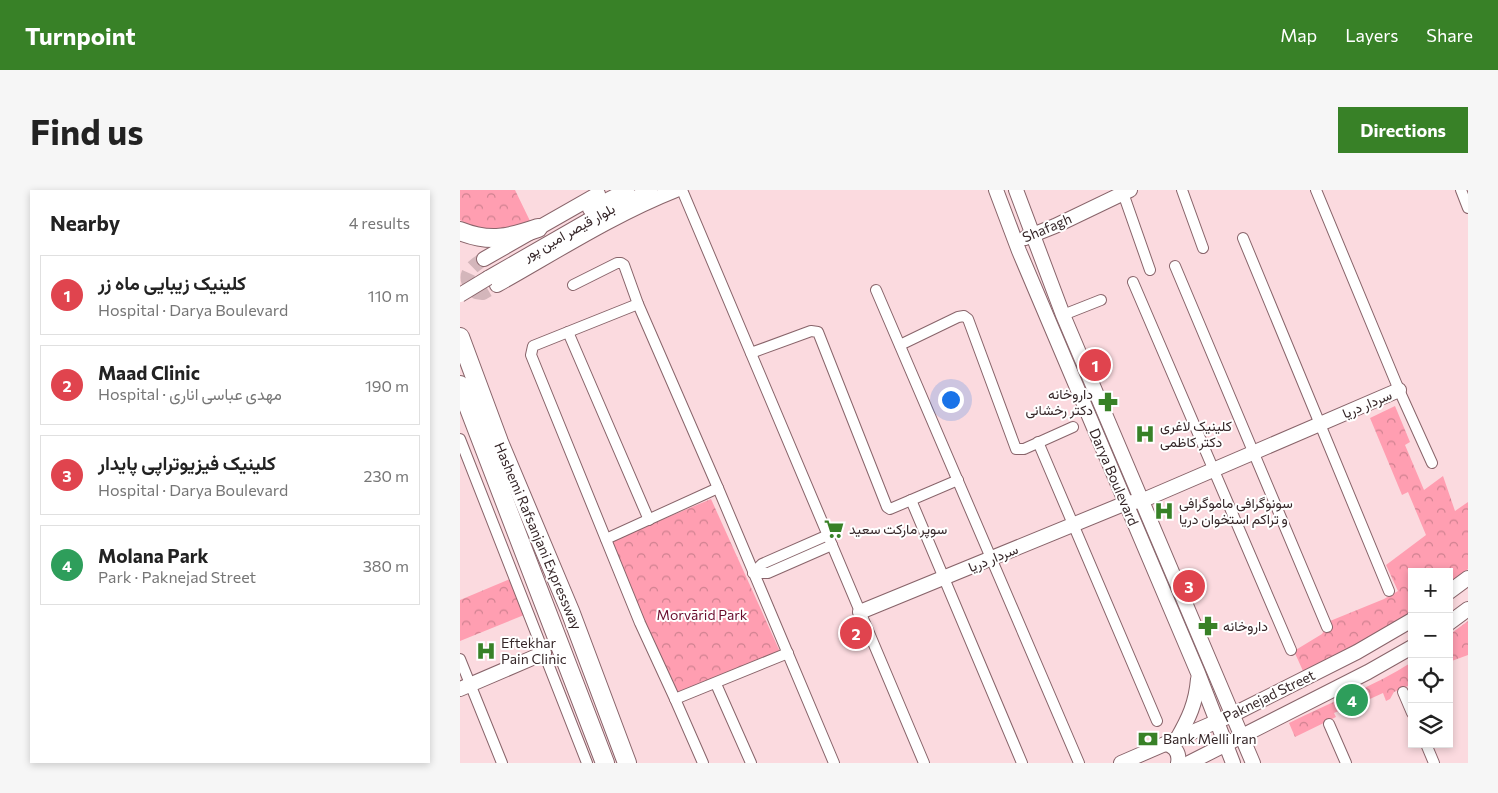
<!DOCTYPE html>
<html lang="en">
<head>
<meta charset="utf-8">
<style>
  :root { --surface:#fff; --page:#f6f6f6; --text:#222; --muted:#767676; --line:#e0e0e0; --accent:#388127 }
  body { margin:0; font-family:Commissioner,Vazirmatn,sans-serif; background:var(--page); color:var(--text) }
  .controls { position:absolute; right:15px; bottom:15px; display:grid; overflow:hidden; border-radius:0px; box-shadow:0 2px 8px #0003 }
  .controls button { width:45px; height:45px; display:grid; place-items:center; padding:0; border:0; border-bottom:1px solid var(--line); background:var(--surface); color:var(--text); font:25px sans-serif }
  .you { position:absolute; left:490px; top:209px; width:18px; height:18px; margin:-12px; border:4px solid #fff; border-radius:50%; background:#1a73e8; box-shadow:0 0 0 8px #1a73e833 }
  .badge { display:grid; place-items:center; width:32px; height:32px; border-radius:50%; background:var(--accent); color:#fff; font-size:16px; font-weight:700 }
  .pin { position:absolute; translate:-50% -50%; border:2px solid #fff; box-shadow:0 1px 5px #0006 }
  .list { margin:0; padding:0; list-style:none }
  h2 { display:flex; justify-content:space-between; align-items:center; height:65px; margin:0; padding:0 20px; font-size:21px }
  h2 small { font-size:16px; font-weight:400; color:var(--muted) }
  .list li { display:grid; grid-template-columns:32px 1fr auto; gap:15px; align-items:center; box-sizing:border-box; height:80px; margin:0 10px 10px; padding:0 10px; border:1px solid var(--line); border-radius:0px }
  .list b { display:block; font-size:19px; white-space:nowrap }
  .list p { margin:0; font-size:16px; white-space:nowrap; color:var(--muted) }
  .list em { font-size:16px; font-style:normal; color:var(--muted) }
  .icon { flex:none; width:28px; height:28px; fill:none; stroke:currentColor; stroke-width:2; stroke-linecap:round; stroke-linejoin:round }
  .map { position:relative; flex:none; width:1008px; height:573px; overflow:hidden; border-radius:0px }
  header { display:flex; align-items:center; gap:30px; box-sizing:border-box; height:70px; padding:0 25px; background:var(--accent); color:#fff }
  header strong { font-size:24px }
  nav { display:flex; gap:28px; margin-inline-start:auto; font-size:18px }
  .intro { display:flex; align-items:center; justify-content:space-between; box-sizing:border-box; height:120px; padding:0 30px }
  h1 { margin:0; font-size:35px }
  .button { padding:12px 22px; border-radius:0px; background:var(--accent); color:#fff; font-size:18px; font-weight:700 }
  main { display:flex; gap:30px; padding:0 30px }
  aside { flex:1; background:var(--surface); border-radius:0px; box-shadow:0 2px 8px #0003 }
  .map>svg:first-child { display:block }
</style>
</head>
<body>
<header>
<strong>Turnpoint</strong>
<nav><a>Map</a><a>Layers</a><a>Share</a></nav>
</header>
<div class="intro"><h1>Find us</h1><a class="button">Directions</a></div>
<main>
<aside>
<h2>Nearby<small>4 results</small></h2>
<ul class="list">
<li><span class="badge" style="background:#e0444e">1</span><div><b>کلینیک زیبایی ماه زر</b><p>Hospital · Darya Boulevard</p></div><em>110 m</em></li>
<li><span class="badge" style="background:#e0444e">2</span><div><b>Maad Clinic</b><p>Hospital · مهدی عباسی اناری</p></div><em>190 m</em></li>
<li><span class="badge" style="background:#e0444e">3</span><div><b>کلینیک فیزیوتراپی پایدار</b><p>Hospital · Darya Boulevard</p></div><em>230 m</em></li>
<li><span class="badge" style="background:#2e9e5b">4</span><div><b>Molana Park</b><p>Park · Paknejad Street</p></div><em>380 m</em></li>
</ul>
</aside>
<div class="map">
<svg width="1008" height="573" viewBox="0 0 1008 573">
  <defs>
    <pattern id="park-crowns" width="20" height="18" patternUnits="userSpaceOnUse" patternTransform="scale(1.25)"><rect width="20" height="18" fill="#ff9eb1"/><path d="M2 6a3 3 0 1 1 6 0M12 15a3 3 0 1 1 6 0" fill="none" stroke="#cf8190"/></pattern>
  </defs>
  <rect width="100%" height="100%" fill="#fbdadf"/>
  <!-- park -->
  <g fill="url(#park-crowns)">
    <path d="M0,0H55L71,33C44,40 25,45 0,30Z"/>
    <polygon points="935,216 950,252 945,255 964,300 983,286 995,321 1008,312 1008,379 989,394 989,382 952,382 952,422 896,455 843,481 834,461 862,444 870,431 924,409 938,401 926,375 966,345 948,302 942,305 910,228"/>
    <polygon points="251,309 321,464 215,503 151,351"/>
    <polygon points="50,389 64,425 0,451 0,410"/>
    <polygon points="1008,431 1008,465 989,472 989,445"/>
    <path d="M952,472V488L949,489L950,495L934,502L930,509L926,511L923,503C907,511 891,515 874,523L876,527L835,547L829,533C870,512 913,497 952,472Z"/>
  </g>
  <g fill="none" stroke-linecap="round" stroke-linejoin="round">
    <!-- secondary-tunnel -->
    <path stroke="#d4b6bb" stroke-width="14" stroke-dasharray="14 7" stroke-linecap="butt" d="M24,69C9,78 0,87 16,102L23,103L37,95"/>
    <defs>
      <g id="street">
        <polyline points="222,0 464,573"/>
        <polyline points="722,0 743,58"/>
        <polyline points="856,0 939,200 972,273"/>
        <polyline points="1001,0 1008,18"/>
        <polyline points="663,3 690,80"/>
        <polyline points="783,48 929,401"/>
        <polyline points="715,76 867,437"/>
        <polyline points="673,92 831,460"/>
        <polyline points="113,95 157,73 161,73 164,75 178,114 258,298 374,573"/>
        <polyline points="416,100 619,573"/>
        <polyline points="178,114 73,156 71,165 180,433 215,509 243,573"/>
        <polyline points="603,125 641,110"/>
        <polyline points="108,142 189,330"/>
        <polyline points="440,155 498,127 504,126 508,129 556,259 564,259 613,237"/>
        <polyline points="291,163 351,141 358,142 427,317 430,319 498,290"/>
        <polyline points="0,249 127,573"/>
        <polyline points="578,252 697,531"/>
        <polyline points="451,310 562,573"/>
        <polyline points="146,349 258,298"/>
        <polyline points="293,383 308,383 372,355"/>
        <polyline points="293,383 302,374 368,345"/>
        <polyline points="0,469 42,573"/>
        <polyline points="256,494 291,573"/>
        <polyline points="943,502 952,523"/>
        <polyline points="215,509 328,463"/>
        <polyline points="869,534 886,573"/>
        <polyline points="966,554 974,573"/>
      </g>
      <g id="secondary">
        <polyline points="536,0 559,61 738,483 773,573"/>
        <polyline points="556,0 603,125 793,573"/>
        <polyline points="130,19 167,0"/>
        <polyline points="565,48 595,36 670,0"/>
        <polyline points="24,69 138,4"/>
        <polyline points="28,88 136,26 190,1"/>
        <path d="M37,95C96,62 153,25 216,0"/>
        <polyline points="989,402 1008,388"/>
        <polyline points="400,422 666,313 681,311 939,200"/>
        <polyline points="989,433 1008,419"/>
        <polyline points="0,499 84,463"/>
        <path d="M717,549C729,528 736,513 738,489"/>
        <path d="M705,554C715,556 720,563 718,573"/>
        <polyline points="661,573 772,525 897,462 952,430"/>
        <polyline points="729,573 908,482 952,457"/>
      </g>
      <g id="highway">
        <path d="M0,41C30,53 49,48 78,38"/>
        <polyline points="0,147 39,252 110,421 167,573"/>
        <polyline points="0,195 145,573"/>
      </g>
    </defs>
    <!-- street casing -->
    <use href="#street" stroke="#88646a" stroke-width="12"/>
    <!-- secondary casing -->
    <use href="#secondary" stroke="#88646a" stroke-width="16"/>
    <!-- highway casing -->
    <use href="#highway" stroke="#88646a" stroke-width="20"/>
    <!-- street -->
    <use href="#street" stroke="#fff" stroke-width="10"/>
    <!-- secondary -->
    <use href="#secondary" stroke="#fff" stroke-width="14"/>
    <!-- highway -->
    <use href="#highway" stroke="#fff" stroke-width="18"/>
    <defs>
      <polyline id="secondary-bridge" points="0,105 28,88"/>
    </defs>
    <!-- secondary-bridge casing -->
    <use href="#secondary-bridge" stroke="#88646a" stroke-width="16" stroke-linecap="butt"/>
    <!-- secondary-bridge -->
    <use href="#secondary-bridge" stroke="#fff" stroke-width="14"/>
  </g>
  <!-- icons -->
  <defs>
    <symbol id="pharmacy-bare" viewBox="-9 -9 18 18"><path d="M-2-6h4v4h4v4h-4v4h-4v-4h-4v-4h4Z" fill="#388127" stroke="#fff" stroke-width="2.5" paint-order="stroke"/></symbol>
    <symbol id="hospital-bare" viewBox="-9 -9 18 18"><path d="M-5-5h3v3.5h4V-5h3V5h-3V1.5h-4V5h-3Z" fill="#388127" stroke="#fff" stroke-width="2.5" paint-order="stroke"/></symbol>
    <symbol id="supermarket-bare" viewBox="-9 -9 18 18"><path d="M-6-5.5h2.5l.6 2H6L4.5 2H-2.5L-4.4-4H-6ZM-1.5 3.2a1.3 1.3 0 1 0 .1 0ZM3 3.2a1.3 1.3 0 1 0 .1 0Z" fill="#388127" stroke="#fff" stroke-width="2.5" paint-order="stroke"/></symbol>
    <symbol id="bank-bare" viewBox="-9 -9 18 18"><path d="M-6-4H6V4H-6ZM0-2.3a2.3 2.3 0 1 0 0 4.6a2.3 2.3 0 1 0 0-4.6Z" fill="#388127" stroke="#fff" stroke-width="2.5" paint-order="stroke"/></symbol>
  </defs>
  <g fill-rule="evenodd">
    <use href="#pharmacy-bare" x="634" y="198" width="28" height="28"/>
    <use href="#hospital-bare" x="671" y="230" width="28" height="28"/>
    <use href="#hospital-bare" x="690" y="307" width="28" height="28"/>
    <use href="#supermarket-bare" x="360" y="325" width="28" height="28"/>
    <use href="#pharmacy-bare" x="734" y="422" width="28" height="28"/>
    <use href="#hospital-bare" x="12" y="447" width="28" height="28"/>
    <use href="#bank-bare" x="674" y="535" width="28" height="28"/>
  </g>
  <g text-anchor="middle" stroke-width="4" stroke-linejoin="round" paint-order="stroke">
    <!-- street labels -->
    <g font-size="14" fill="#362729" stroke="#fff">
      <text transform="translate(587 38) rotate(-23)" y="5">Shafagh</text>
      <text transform="translate(109 42) rotate(-29)" y="5">بلوار قیصر امین پور</text>
      <text transform="translate(907 214) rotate(-23)" y="5">سردار دریا</text>
      <text transform="translate(654 287) rotate(67)" y="5">Darya Boulevard</text>
      <text transform="translate(78 346) rotate(67)" y="5">Hashemi Rafsanjani Expressway</text>
      <text transform="translate(533 368) rotate(-22)" y="5">سردار دریا</text>
      <text transform="translate(809 506) rotate(-26)" y="5">Paknejad Street</text>
    </g>
    <!-- poi labels -->
    <g font-size="14" fill="#362729" stroke="#fff" text-anchor="start">
      <text x="633" y="209" text-anchor="end">داروخانه<tspan x="633" dy="16">دکتر رخشانی</tspan></text>
      <text x="700" y="241">کلینیک لاغری<tspan x="700" dy="16">دکتر کاظمی</tspan></text>
      <text x="719" y="318">سونوگرافی ماموگرافی<tspan x="719" dy="16">و تراکم استخوان دریا</tspan></text>
      <text x="389" y="344">سوپر مارکت سعید</text>
      <text x="763" y="441">داروخانه</text>
      <text x="41" y="458">Eftekhar<tspan x="41" dy="16">Pain Clinic</tspan></text>
      <text x="703" y="554">Bank Melli Iran</text>
    </g>
    <!-- park labels -->
    <g font-size="14" fill="#690d2d" stroke="#fff">
      <text x="242" y="430">Morvārid Park</text>
    </g>
  </g>
</svg>
<div class="controls">
<button>+</button>
<button>−</button>
<button><svg class="icon" aria-label="locate" viewBox="0 0 24 24"><circle cx="12" cy="12" r="6"/><path d="M12 2v4M12 18v4M2 12h4M18 12h4"/></svg></button>
<button><svg class="icon" aria-label="layers" viewBox="0 0 24 24"><path d="M12 4l9 5-9 5-9-5zM3 14l9 5 9-5"/></svg></button>
</div>
<div class="you"></div>
<div class="pin badge" style="left:635px;top:175px;background:#e0444e">1</div>
<div class="pin badge" style="left:396px;top:443px;background:#e0444e">2</div>
<div class="pin badge" style="left:729px;top:396px;background:#e0444e">3</div>
<div class="pin badge" style="left:892px;top:510px;background:#2e9e5b">4</div>
</div>
</main>
</body>
</html>
